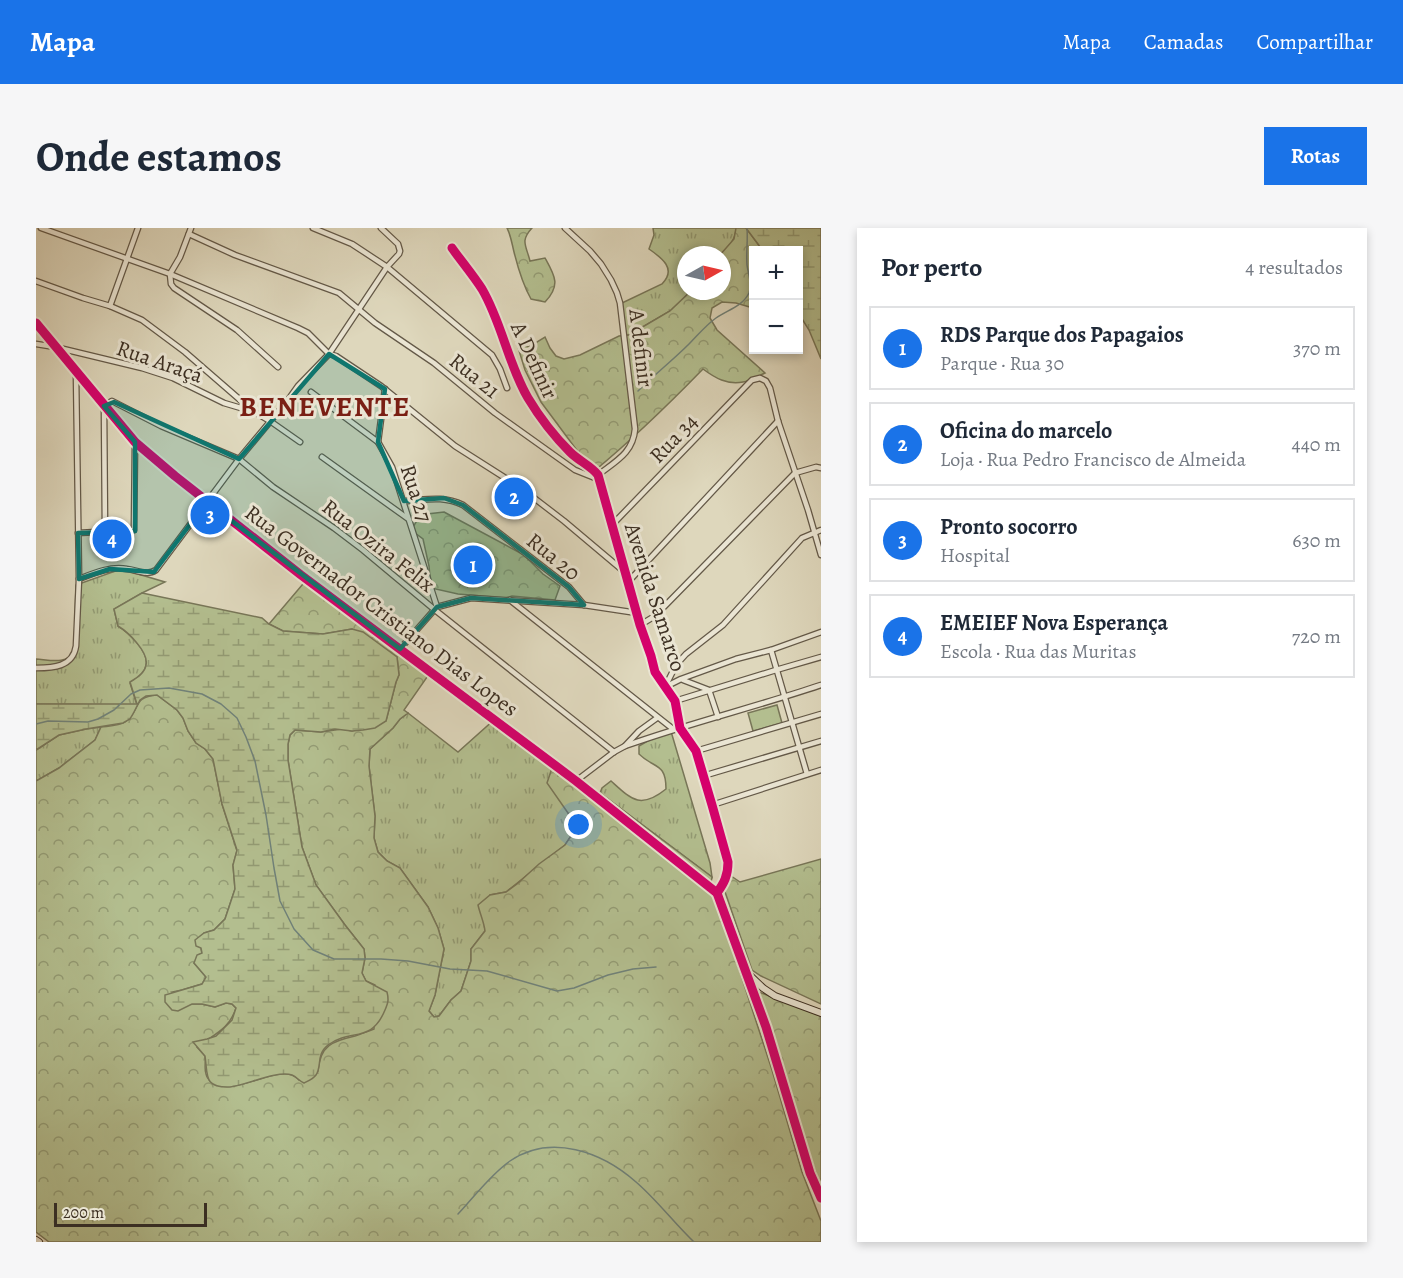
<!DOCTYPE html>
<html lang="pt">
<head>
<meta charset="utf-8">
<style>
  :root { --surface:#fff; --page:#f6f6f7; --text:#1f2937; --muted:#747a83; --line:#e0e1e3; --accent:#1a73e8 }
  body { margin:0; font-family:Alegreya,serif; background:var(--page); color:var(--text) }
  .controls { position:absolute; right:18px; top:18px; display:grid; overflow:hidden; border-radius:0px; box-shadow:0 3px 9px #0003 }
  .controls button { width:54px; height:54px; display:grid; place-items:center; padding:0; border:0; border-bottom:2px solid var(--line); background:var(--surface); color:var(--text); font:30px sans-serif }
  .compass { position:absolute; left:641px; top:18px; width:54px; height:54px; border-radius:50%; background:var(--surface); box-shadow:0 3px 9px #0003; rotate:82deg }
  .scale { position:absolute; left:18px; bottom:15px; width:153px; box-sizing:border-box; padding-left:6px; border:3px solid #3c2f22; border-top:0; font-size:16px; line-height:21px; white-space:nowrap; color:#3c2f22; -webkit-text-stroke:4px #eae5d3; paint-order:stroke }
  .you { position:absolute; left:543px; top:597px; width:21px; height:21px; margin:-15px; border:4px solid #fff; border-radius:50%; background:#1a73e8; box-shadow:0 0 0 9px #1a73e833 }
  .badge { display:grid; place-items:center; width:39px; height:39px; border-radius:50%; background:var(--accent); color:#fff; font-size:20px; font-weight:700 }
  .pin { position:absolute; translate:-50% -50%; border:3px solid #fff; box-shadow:0 2px 6px #0006 }
  .list { margin:0; padding:0; list-style:none }
  h2 { display:flex; justify-content:space-between; align-items:center; height:78px; margin:0; padding:0 24px; font-size:26px }
  h2 small { font-size:20px; font-weight:400; color:var(--muted) }
  .list li { display:grid; grid-template-columns:39px 1fr auto; gap:18px; align-items:center; box-sizing:border-box; height:84px; margin:0 12px 12px; padding:0 12px; border:2px solid var(--line); border-radius:0px }
  .list b { display:block; font-size:22px; white-space:nowrap }
  .list p { margin:0; font-size:20px; white-space:nowrap; color:var(--muted) }
  .list em { font-size:20px; font-style:normal; color:var(--muted) }
  .map { position:relative; flex:none; width:785px; height:1014px; overflow:hidden; border-radius:0px }
  header { display:flex; align-items:center; gap:36px; box-sizing:border-box; height:84px; padding:0 30px; background:var(--accent); color:#fff }
  header strong { font-size:28px }
  nav { display:flex; gap:33px; margin-inline-start:auto; font-size:21px }
  .intro { display:flex; align-items:center; justify-content:space-between; box-sizing:border-box; height:144px; padding:0 36px }
  h1 { margin:0; font-size:42px }
  .button { padding:15px 27px; border-radius:0px; background:var(--accent); color:#fff; font-size:21px; font-weight:700 }
  main { display:flex; gap:36px; padding:0 36px }
  aside { flex:1; background:var(--surface); border-radius:0px; box-shadow:0 3px 9px #0003 }
  .map>svg:first-child { display:block }
</style>
</head>
<body>
<header>
<strong>Mapa</strong>
<nav><a>Mapa</a><a>Camadas</a><a>Compartilhar</a></nav>
</header>
<div class="intro"><h1>Onde estamos</h1><a class="button">Rotas</a></div>
<main>
<div class="map">
<svg width="785" height="1014" viewBox="0 0 785 1014">
  <defs>
    <pattern id="grass-tufts" width="24" height="20" patternUnits="userSpaceOnUse" patternTransform="scale(1.5)"><rect width="24" height="20" fill="#b3be8f"/><path d="M3 7l-1-3M5 7V3M7 7l1-3M15 17l-1-3M17 17v-4M19 17l1-3" fill="none" stroke="#939b74"/></pattern>
    <pattern id="forest-crowns" width="20" height="18" patternUnits="userSpaceOnUse" patternTransform="scale(1.5)"><rect width="20" height="18" fill="#b3be8f"/><path d="M2 6a3 3 0 1 1 6 0M12 15a3 3 0 1 1 6 0" fill="none" stroke="#939b74"/></pattern>
    <pattern id="wetland-marsh" width="20" height="14" patternUnits="userSpaceOnUse" patternTransform="scale(1.5)"><rect width="20" height="14" fill="#b3be8f"/><path d="M1 5h8M5 5V1M11 12h8M15 12V8" fill="none" stroke="#939b74"/></pattern>
  </defs>
  <rect width="100%" height="100%" fill="#ded7bc"/>
  <filter id="stains"><feTurbulence type="fractalNoise" baseFrequency=".00333" numOctaves="4"/><feColorMatrix values="0 0 0 0 .2 0 0 0 0 .09 0 0 0 0 .02 0 0 0 .5 -.17"/></filter>
  <radialGradient id="worn" r=".72"><stop offset=".6" stop-color="#630" stop-opacity="0"/><stop offset="1" stop-color="#630" stop-opacity=".3"/></radialGradient>
  <!-- grass -->
  <g fill="url(#grass-tufts)" stroke="#787658" stroke-width="1.5">
    <path d="M617,0H700C700,12 692,19 684,27H650V63H655L634,83L593,107H586V75L626,56C641,41 626,30 613,21L618,7Z"/>
    <path d="M85,341L129,354L106,365L78,381L82,398C92,404 113,424 110,437C109,445 101,450 94,455L101,477L0,476V431C14,432 31,437 38,423L40,357Z"/>
    <polygon points="372,485 422,524 459,491 519,536 532,585 537,593 535,608 529,617 470,664 454,667 448,694 449,703 435,721 435,733 425,763 415,772 403,788 398,789 393,783 399,767 408,721 402,700 392,679 364,640 351,633 342,624 338,610 339,588 333,538 334,521 357,500 364,491"/>
    <polygon points="65,499 59,512 23,540 0,553 0,522 23,507 50,501"/>
    <path d="M634,500L674,635L676,649L564,565L566,560L575,553C595,571 604,582 630,561C630,534 618,541 603,526V518Z"/>
  </g>
  <!-- forest -->
  <g fill="url(#forest-crowns)" stroke="#787658" stroke-width="1.5">
    <path d="M471,0H496C484,13 490,17 494,33L509,30C519,48 525,57 509,74L495,71C487,57 482,40 478,24C476,16 475,8 471,0Z"/>
    <path d="M700,0H710L722,16L726,22H718L717,80L700,75L686,74L676,80L674,90L681,102L729,145C722,148 714,153 707,154C691,157 679,150 667,141C632,177 596,212 557,244L505,174L489,142L481,116L493,119L509,109L514,120L520,128L528,131L544,127L583,108L593,107L634,83L655,63H686V27H684L698,11Z"/>
    <polygon points="408,284 488,327 507,346 524,358 519,372 476,368 470,370 422,366 395,360 393,338 387,311 375,302 382,291 387,291 391,286"/>
    <path d="M272,350L396,442L368,482L372,485L364,491L357,500L334,521L333,538L339,588L338,610L342,624L351,633L364,640L392,679L402,700L408,721L399,767L393,783L398,789L403,788L415,772L425,763L435,733V721L449,703C448,694 444,686 442,677L454,667L470,664L481,656L503,636L529,617L535,608L537,593L532,585L511,555L516,540L519,536L564,565L676,649C672,665 682,681 688,695L736,842L766,944L785,993V1014H13L0,1004V553L23,540L59,512L65,499C72,498 83,498 89,494C106,482 95,469 121,467L141,482L147,490L152,503L160,515L169,521L177,531L186,576L201,623L197,637L199,661L189,691L178,702L168,705L165,720L166,726L158,735L170,749L166,756L146,762L136,764L156,776H166L179,779L190,775L196,776L200,780C193,802 178,806 161,819L169,828C170,833 168,841 170,846C171,851 175,854 179,856C202,868 247,832 263,852L282,843C284,817 297,813 319,808C326,806 332,803 338,801L339,757L330,753L326,745L329,730L328,721L309,697L280,657L266,619L252,532V516L254,507L259,502L285,504L306,501L316,503L350,493L360,454L363,447L361,429L316,401L287,406L247,403L233,396Z"/>
    <polygon points="785,631 785,776 725,748 716,742 687,658 686,642 704,654"/>
    <polygon points="723,764 785,788 785,960 758,880 748,841"/>
  </g>
  <!-- wetland -->
  <g fill="url(#wetland-marsh)" stroke="#787658" stroke-width="1.5">
    <polygon points="710,0 785,0 785,131 773,102 763,86 762,22 726,22 722,16"/>
    <path d="M106,365L226,390L233,396L247,403L287,406L316,401L327,404L361,429L363,447L360,454L350,493L339,500L327,502L316,503L299,501L285,504L259,502L254,507L252,516V532L266,619L280,657L309,697L328,721L329,730L326,745L330,753L351,764C353,772 352,775 349,782C335,816 315,800 292,817C280,826 286,839 280,847C277,851 272,853 268,855C263,853 261,849 256,847C241,842 211,857 194,859C167,860 172,847 169,828L157,814L171,811L180,808L196,792L200,780L196,776L190,775L179,779L166,776H156L142,783L136,782L129,774V767L166,756L170,749L158,735L161,727L166,725L165,720L160,718L159,712L168,705L178,702L189,691L199,661L197,637L201,622L186,576L177,531L169,521L160,515L152,503L147,490L141,482L121,467L110,468L104,472L97,486L94,491L87,495L50,501L23,507L0,522V476H101L94,454C101,450 109,445 110,437C113,424 92,404 82,398L78,381Z"/>
  </g>
  <!-- green -->
  <polygon fill="#b3be8f" stroke="#787658" stroke-width="1.5" points="741,477 746,495 717,503 712,485"/>
  <g fill="none" stroke-linecap="round" stroke-linejoin="round">
    <!-- stream -->
    <g stroke="#70827a" stroke-width="1.5">
      <path d="M602,163C618,147 637,132 653,116C662,107 670,97 680,90C691,82 706,79 713,65C717,56 712,46 711,37C710,25 712,12 711,0"/>
      <polyline points="0,496 12,493 52,494 62,491 78,482 95,466 104,462 133,460 166,466 185,476 201,490 210,509 219,533 230,587 238,640 244,673 258,701 277,722 298,731 345,731 372,733 414,741 451,743 521,763 538,760 572,747 597,741 620,739"/>
      <path d="M422,986C438,969 455,946 474,933C515,905 566,924 600,954C621,972 638,995 658,1014"/>
    </g>
    <defs>
      <g id="street">
        <polyline points="5,0 134,46 262,100 272,105 293,126 300,128 345,158 419,218 485,260 528,293 591,346"/>
        <polyline points="277,0 316,16 351,39 456,127 464,141 471,160"/>
        <path d="M529,0L554,23L565,36L575,52L581,65L584,75L599,201C597,225 580,233 562,247"/>
        <polyline points="153,6 199,27 303,65 339,95 398,135 459,185 539,242 559,250 565,255"/>
        <path d="M416,20C426,34 437,47 446,61C466,95 472,136 492,170C504,190 518,208 534,224C543,233 555,238 562,247L604,397L615,428L619,444L639,473L644,500L660,523L676,577L692,634C692,648 688,655 681,665"/>
        <polyline points="134,46 135,56 138,60 201,102 242,139"/>
        <polyline points="134,46 144,29 155,0"/>
        <polyline points="0,53 47,70 74,78 106,92 149,124 217,183 234,193 264,214"/>
        <polyline points="74,78 102,0"/>
        <polyline points="0,116 19,119 106,140 137,150 188,175 215,183"/>
        <polyline points="349,161 342,214 356,239 401,379"/>
        <polyline points="275,164 342,214"/>
        <polyline points="286,229 371,290"/>
        <path d="M368,273C390,272 406,267 427,277L533,359L548,377"/>
        <polyline points="576,297 712,156 716,152 724,150 730,153 734,160 742,193 772,282 785,327"/>
        <polyline points="69,304 68,178 76,173 125,198 203,231 237,259 298,300 327,322 399,382 578,524"/>
        <polyline points="42,305 98,302 99,214"/>
        <path d="M43,351C58,345 74,338 91,341C101,342 111,348 120,342L203,231L252,172L262,158L293,126L351,39L363,26L364,23L362,16L345,0"/>
        <polyline points="593,353 742,193"/>
        <polyline points="474,372 637,501"/>
        <polyline points="401,379 435,370 548,377 601,385"/>
        <polyline points="604,397 619,388 759,245 780,239 785,240"/>
        <polyline points="364,421 399,381"/>
        <polyline points="735,422 771,546"/>
        <path d="M0,440C17,440 37,439 40,418L43,351L40,145"/>
        <polyline points="647,452 673,462 682,489"/>
        <polyline points="629,459 640,437 650,426 687,397 766,310 785,302"/>
        <polyline points="629,459 645,451 700,431 735,422 785,404"/>
        <polyline points="639,473 740,442 785,429"/>
        <path d="M589,518C653,495 720,479 785,457"/>
        <polyline points="660,523 785,486"/>
        <polyline points="667,548 785,513"/>
        <polyline points="540,553 578,524 589,518 603,503 621,490"/>
        <polyline points="676,577 785,542"/>
        <polyline points="710,745 730,799 774,945 785,970"/>
      </g>
      <g id="secondary">
        <polyline points="0,95 99,214 139,248 265,347 495,519 681,665 708,742 727,760 739,768 785,785"/>
        <polyline points="0,1012 3,1014"/>
      </g>
    </defs>
    <!-- street casing -->
    <use href="#street" stroke="#645948" stroke-width="7"/>
    <!-- secondary casing -->
    <use href="#secondary" stroke="#3c2f22" stroke-width="8"/>
    <!-- street -->
    <use href="#street" stroke="#eae5d3" stroke-width="4.5"/>
    <!-- secondary -->
    <use href="#secondary" stroke="#eae5d3" stroke-width="6"/>
    <defs>
      <g id="cycleway">
        <path d="M416,20C426,34 437,47 446,61C466,95 472,136 492,170C504,190 518,208 534,224C543,233 555,238 562,247L604,397L615,428L619,444L639,473L644,500L660,523L676,577L692,634C692,648 688,655 681,665"/>
        <polyline points="0,95 99,214 139,248 265,347 540,553 681,665 730,799 774,945 785,970"/>
      </g>
    </defs>
    <!-- cycleway casing -->
    <use href="#cycleway" stroke="#eae5d3" stroke-width="13"/>
    <!-- cycleway -->
    <use href="#cycleway" stroke="#d6006c" stroke-width="9"/>
  </g>
  <!-- marked area -->
  <path fill="#0f766e" fill-opacity="0.2" stroke="#0f766e" stroke-width="4.5" stroke-linejoin="round" d="M293,126L349,161L342,214L368,273L408,270L427,277L533,359L548,377L435,370L401,379L364,421L171,274L118,344L74,341L43,351L42,305L99,303V214L68,178L78,174L203,231Z"/>
  <g text-anchor="middle" stroke-width="6" stroke-linejoin="round" paint-order="stroke">
    <!-- street labels -->
    <g font-size="22" fill="#3c2f22" stroke="#eae5d3">
      <text transform="translate(606 120) rotate(83)" y="8">A definir</text>
      <text transform="translate(499 132) rotate(65)" y="8">A Definir</text>
      <text transform="translate(124 133) rotate(19)" y="8">Rua Araçá</text>
      <text transform="translate(439 147) rotate(39)" y="8">Rua 21</text>
      <text transform="translate(637 210) rotate(-46)" y="8">Rua 34</text>
      <text transform="translate(381 265) rotate(72)" y="8">Rua 27</text>
      <text transform="translate(343 317) rotate(38)" y="8">Rua Ozira Felix</text>
      <text transform="translate(518 328) rotate(39)" y="8">Rua 20</text>
      <text transform="translate(620 369) rotate(72)" y="8">Avenida Samarco</text>
      <text transform="translate(346 382) rotate(37)" y="8">Rua Governador Cristiano Dias Lopes</text>
    </g>
    <!-- district labels -->
    <g font-size="28" font-weight="bold" letter-spacing="1.5" fill="#7a1f14" stroke="#eae5d3">
      <text x="289" y="188">BENEVENTE</text>
    </g>
  </g>
  <rect width="100%" height="100%" filter="url(#stains)"/>
  <rect width="100%" height="100%" fill="url(#worn)"/>
</svg>
<div class="controls">
<button>+</button>
<button>−</button>
</div>
<svg class="compass" viewBox="-18 -18 36 36"><path d="M0-13l5 13h-10z" fill="#e53935"/><path d="M0 13l5-13h-10z" fill="#747a83"/></svg>
<div class="scale">200 m</div>
<div class="you"></div>
<div class="pin badge" style="left:437px;top:337px">1</div>
<div class="pin badge" style="left:478px;top:269px">2</div>
<div class="pin badge" style="left:174px;top:287px">3</div>
<div class="pin badge" style="left:76px;top:311px">4</div>
</div>
<aside>
<h2>Por perto<small>4 resultados</small></h2>
<ul class="list">
<li><span class="badge">1</span><div><b>RDS Parque dos Papagaios</b><p>Parque · Rua 30</p></div><em>370 m</em></li>
<li><span class="badge">2</span><div><b>Oficina do marcelo</b><p>Loja · Rua Pedro Francisco de Almeida</p></div><em>440 m</em></li>
<li><span class="badge">3</span><div><b>Pronto socorro</b><p>Hospital</p></div><em>630 m</em></li>
<li><span class="badge">4</span><div><b>EMEIEF Nova Esperança</b><p>Escola · Rua das Muritas</p></div><em>720 m</em></li>
</ul>
</aside>
</main>
</body>
</html>
